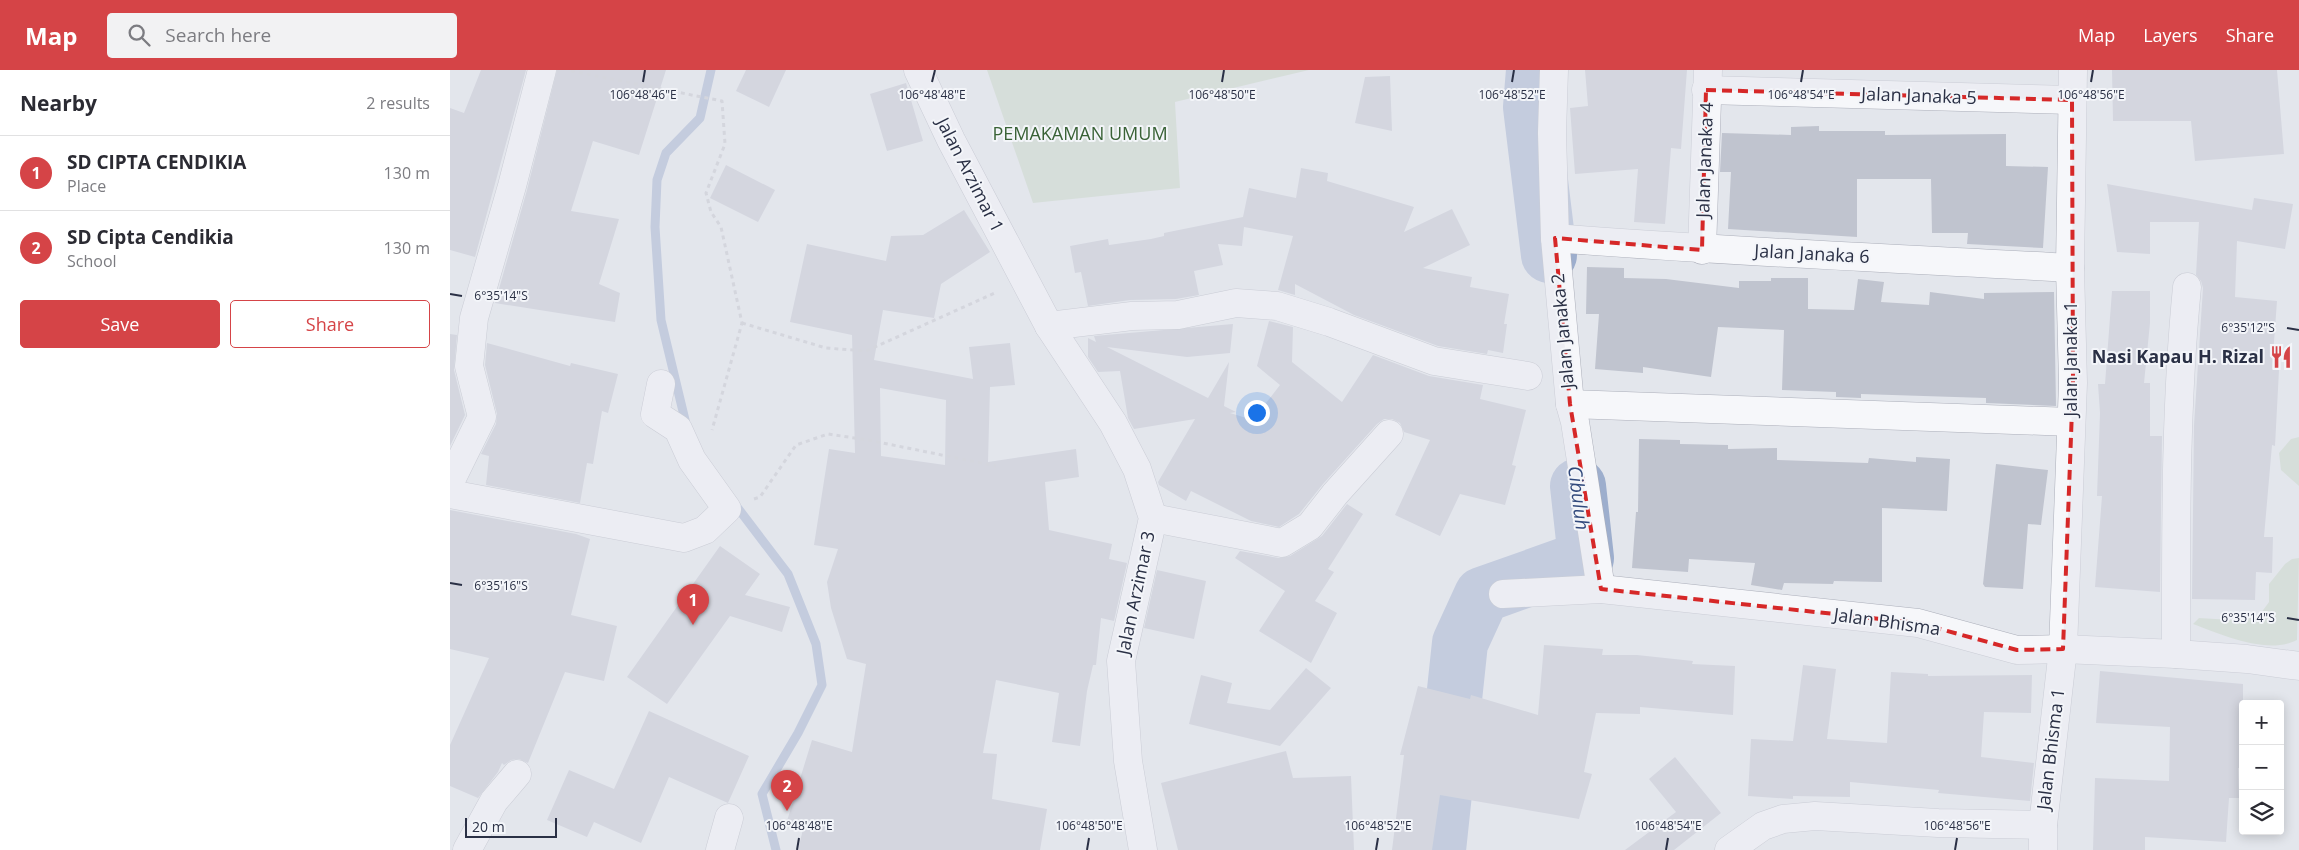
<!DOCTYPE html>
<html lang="en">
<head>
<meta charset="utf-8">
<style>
  :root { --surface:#fff; --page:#f2f2f3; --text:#2b2b33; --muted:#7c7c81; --line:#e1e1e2; --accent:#d54447 }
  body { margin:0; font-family:"Open Sans",sans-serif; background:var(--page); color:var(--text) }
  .controls { position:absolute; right:15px; bottom:15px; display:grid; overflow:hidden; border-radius:5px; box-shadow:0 2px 12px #0003 }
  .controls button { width:45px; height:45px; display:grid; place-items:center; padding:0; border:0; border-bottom:1px solid var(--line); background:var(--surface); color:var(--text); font:25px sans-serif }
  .scale { position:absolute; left:15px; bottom:12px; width:92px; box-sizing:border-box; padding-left:5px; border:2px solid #2a3045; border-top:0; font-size:14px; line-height:18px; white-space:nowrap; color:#2a3045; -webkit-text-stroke:4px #f3f5f9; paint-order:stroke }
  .you { position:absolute; left:806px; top:342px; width:18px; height:18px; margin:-12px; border:4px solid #fff; border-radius:50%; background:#1a73e8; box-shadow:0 0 0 8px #1a73e833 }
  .badge { display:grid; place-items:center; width:32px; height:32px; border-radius:50%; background:var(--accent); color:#fff; font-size:16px; font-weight:700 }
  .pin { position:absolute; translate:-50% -41px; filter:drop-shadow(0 1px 2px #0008) }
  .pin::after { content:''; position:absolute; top:26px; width:18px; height:15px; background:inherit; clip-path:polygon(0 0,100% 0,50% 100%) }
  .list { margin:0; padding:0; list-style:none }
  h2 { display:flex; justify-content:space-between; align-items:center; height:65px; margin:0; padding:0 20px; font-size:21px }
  h2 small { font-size:16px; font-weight:400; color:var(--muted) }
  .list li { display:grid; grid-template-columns:32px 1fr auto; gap:15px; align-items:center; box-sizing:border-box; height:75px; padding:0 20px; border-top:1px solid var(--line) }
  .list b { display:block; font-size:19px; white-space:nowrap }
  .list p { margin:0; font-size:16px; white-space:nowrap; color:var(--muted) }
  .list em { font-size:16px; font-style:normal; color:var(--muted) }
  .actions { display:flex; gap:10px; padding:15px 20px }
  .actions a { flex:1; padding:11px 0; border:1px solid var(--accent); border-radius:5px; text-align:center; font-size:18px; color:var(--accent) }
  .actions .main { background:var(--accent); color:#fff }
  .icon { flex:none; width:28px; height:28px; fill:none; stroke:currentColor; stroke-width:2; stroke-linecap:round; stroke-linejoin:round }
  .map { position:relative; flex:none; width:1849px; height:780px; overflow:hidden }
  header { display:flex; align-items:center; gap:30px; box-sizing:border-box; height:70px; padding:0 25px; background:var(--accent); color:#fff }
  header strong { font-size:24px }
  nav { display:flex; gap:28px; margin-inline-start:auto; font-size:18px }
  .search { width:350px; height:45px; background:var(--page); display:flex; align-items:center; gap:12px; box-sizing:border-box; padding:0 18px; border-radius:5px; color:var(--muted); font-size:19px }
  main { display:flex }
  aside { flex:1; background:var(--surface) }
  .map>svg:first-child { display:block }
</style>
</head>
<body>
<header>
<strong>Map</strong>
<div class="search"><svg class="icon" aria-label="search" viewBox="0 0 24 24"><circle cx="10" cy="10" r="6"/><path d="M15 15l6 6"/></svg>Search here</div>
<nav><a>Map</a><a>Layers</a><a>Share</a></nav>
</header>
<main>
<aside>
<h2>Nearby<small>2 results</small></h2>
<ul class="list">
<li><span class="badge">1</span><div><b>SD CIPTA CENDIKIA</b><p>Place</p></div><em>130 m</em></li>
<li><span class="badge">2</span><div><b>SD Cipta Cendikia</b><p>School</p></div><em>130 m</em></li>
</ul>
<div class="actions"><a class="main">Save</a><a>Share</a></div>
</aside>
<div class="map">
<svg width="1849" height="780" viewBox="0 0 1849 780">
  <rect width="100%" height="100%" fill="#e3e6ec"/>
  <!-- green -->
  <g fill="#c6d6c4">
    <polygon points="537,0 859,0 725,32 730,118 583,133"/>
    <polygon points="1849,367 1849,416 1831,400 1829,383 1841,369"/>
    <path d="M1849,488L1847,570C1817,585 1772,565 1743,554L1749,548L1782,550L1808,547L1819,532V514L1835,494L1842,489Z"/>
  </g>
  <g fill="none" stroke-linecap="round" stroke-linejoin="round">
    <!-- stream -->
    <g stroke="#9daecd" stroke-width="9">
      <polyline points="236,354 211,250 205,157 207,110 216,83 250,48 261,0"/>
      <polyline points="284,433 338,504 366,574 372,615 348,663 312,724 326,780"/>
    </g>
    <!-- river -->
    <g stroke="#9daecd" stroke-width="56">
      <polyline points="1084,0 1081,37 1099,185"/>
      <polyline points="988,780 1010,573 1032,525 1136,488 1128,416"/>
    </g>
  </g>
  <!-- building -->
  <g fill="#c0c4cf" fill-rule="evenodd">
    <polygon points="31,0 76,0 25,187 0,180 0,38 14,43"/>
    <polygon points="107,0 216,0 189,85 143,71 121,141 169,149 149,214 170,223 165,252 45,233 77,120"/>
    <polygon points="296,0 336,0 319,37 286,21"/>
    <polygon points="1135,0 1237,0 1231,79 1221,78 1215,154 1184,152 1188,99 1125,104 1120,38 1138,36"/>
    <polygon points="1662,0 1827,0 1834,84 1745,91 1741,51 1663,51"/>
    <polygon points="940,6 942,61 905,53 915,7"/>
    <polygon points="456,13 473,71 437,81 420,24"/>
    <polygon points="1369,56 1369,61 1435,61 1435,65 1556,64 1556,96 1598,97 1593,178 1517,174 1518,163 1482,163 1481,109 1407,109 1407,167 1278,159 1281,102 1270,102 1272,63 1341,65 1341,57"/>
    <polygon points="276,95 325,120 308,152 260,128"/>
    <polygon points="851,98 878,103 877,111 964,137 954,162 1002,139 1020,175 973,198 1022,207 1020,217 1059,224 1054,254 1057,254 1053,283 1038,280 1037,284 988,276 904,245 845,214 845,225 828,220 843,166 794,157 792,176 768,174 773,195 744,201 749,225 726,229 680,230 638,236 631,202 625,203 620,176 658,169 659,175 701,169 714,166 714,163 793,147 799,118 846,128"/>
    <polygon points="1657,114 1802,140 1804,128 1843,134 1835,179 1787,171 1785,227 1827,231 1822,299 1829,300 1825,376 1822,375 1814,467 1823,467 1822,503 1806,502 1805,530 1742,529 1744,355 1753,218 1751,211 1746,205 1749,152 1700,152 1700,184 1667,182"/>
    <path d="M514,140L540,182L491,214L484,248L433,240L424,290L523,309L519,277L560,273L565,315L540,317L538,392L626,379L629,407L595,412L599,460L662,474L659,489L677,493L664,551L651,548L646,595H643L637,621L630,676L602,672L609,623L546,610L533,683L547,684L542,729L597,739L590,780H348L354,755L337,751L362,670L402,682L416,594L397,589L381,538L377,512L388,479L364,475L379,379L405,383L402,265L340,252L357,174L436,191L441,166L473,165ZM430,318L496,330L495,395L431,386Z"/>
    <polygon points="1137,197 1174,198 1174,208 1216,209 1289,218 1289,211 1321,211 1321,208 1358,208 1358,239 1404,240 1408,209 1434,212 1431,232 1479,235 1480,222 1534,229 1534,223 1604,222 1606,336 1536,333 1536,328 1411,324 1411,328 1386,327 1386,322 1332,320 1334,260 1268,257 1261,307 1193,297 1193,303 1145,299 1149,244 1136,244"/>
    <polygon points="1662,221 1700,221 1700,253 1694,313 1700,313 1700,366 1712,366 1710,522 1645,517 1652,426 1647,426 1650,343 1648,314 1655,314"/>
    <polygon points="819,251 843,257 842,292 892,332 923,285 979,306 1033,315 1030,329 1076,340 1062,395 1066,396 1055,435 1010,424 990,466 945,445 980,370 954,362 950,353 942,349 934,349 927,354 873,414 849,444 829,457 801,451 741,421 736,431 709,415 708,412 745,349 684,359 678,348 670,301 648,302 638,287 638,268 646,272 644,266 783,254 780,283 737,287 657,277 758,328 779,292 774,336 786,342 780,343 803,350 830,315 807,296"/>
    <polygon points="0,264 7,265 4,300 15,345 0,376"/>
    <polygon points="37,273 120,296 121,293 168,304 158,343 152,341 143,394 137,393 130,433 36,415 39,386 31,384 46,354 47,344 35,295"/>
    <polygon points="1189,369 1230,370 1230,374 1278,375 1278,379 1327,378 1327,390 1418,393 1419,388 1466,392 1466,387 1500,389 1497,441 1432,438 1432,512 1384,511 1383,514 1334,513 1332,520 1301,515 1305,493 1239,489 1238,502 1182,498 1186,442 1188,442"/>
    <polygon points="1546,394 1598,400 1591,455 1578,454 1573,519 1535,517 1533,514"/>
    <polygon points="897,434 913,444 878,499 884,502 865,531 887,543 861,593 809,561 835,521 785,488 790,481 829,488 840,486 872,466"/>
    <polygon points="0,440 126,464 140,469 121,545 167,556 154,611 115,602 78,693 69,689 61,690 54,695 52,693 48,702 28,728 0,716 0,675 39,588 0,579"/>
    <polygon points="270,476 310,504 295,525 340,537 332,562 280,546 217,634 177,607"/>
    <polygon points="707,500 756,511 744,569 694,558"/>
    <polygon points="1094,575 1153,579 1152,585 1187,585 1243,591 1242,594 1285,596 1283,645 1190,637 1190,644 1146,643 1134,702 1142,704 1129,749 990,725 982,780 942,780 954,685 950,685 968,616 1020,629 1021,625 1088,645"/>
    <polygon points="1353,595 1386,599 1377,669 1437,673 1441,602 1478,604 1478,606 1582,605 1581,643 1534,642 1531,687 1584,693 1580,731 1488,723 1489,720 1400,712 1400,727 1343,726 1343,729 1298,726 1301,669 1343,671"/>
    <polygon points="856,598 881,618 830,676 739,654 751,605 782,613 777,633 820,640"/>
    <polygon points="1650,601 1793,614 1793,698 1788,698 1789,728 1779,728 1776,772 1695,767 1695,780 1643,780 1645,708 1719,711 1720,657 1646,653"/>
    <polygon points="199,641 299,686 278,733 219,707 191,773 144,752 137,767 97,750 119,700 164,719"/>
    <polygon points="836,681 843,708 901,706 904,780 728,780 711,713"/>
    <polygon points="1225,687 1271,743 1224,780 1175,780 1226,742 1199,709"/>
  </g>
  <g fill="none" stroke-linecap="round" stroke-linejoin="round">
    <defs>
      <g id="minor">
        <polyline points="468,0 501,70 599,256 663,353 687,399 703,448 671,591 678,691 693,780"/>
        <polyline points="1104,0 1102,63 1105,168 1120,334 1125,352 1151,519"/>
        <polyline points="1256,20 1622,30"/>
        <path d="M1105,168C1276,182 1448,188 1620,198"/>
        <polyline points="1252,180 1258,0"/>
        <polyline points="599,256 682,246 728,245 786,233 827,236 879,252 984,291 1078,306"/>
        <polyline points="1120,334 1621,352"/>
        <polyline points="0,412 32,347 19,296 24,248 62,116 92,0"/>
        <polyline points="0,424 234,468 255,460 277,439 242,390 228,359 205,344 211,314"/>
        <polyline points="703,448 832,473 860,456 885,424 939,364"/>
        <polyline points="1053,524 1151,519 1468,553 1567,580 1613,579 1726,584 1797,589 1849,596"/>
        <path d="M1726,584C1726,461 1725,339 1737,217"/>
        <polyline points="17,780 44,731 67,704"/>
        <polyline points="270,780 279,748"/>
        <polyline points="1279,780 1313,756 1333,749 1365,746 1488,753 1593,755"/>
        <polyline points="1593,780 1593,755 1613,579 1623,313 1620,198 1623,0"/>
      </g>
    </defs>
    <!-- minor casing -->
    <use href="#minor" stroke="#acafba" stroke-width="29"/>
    <!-- path -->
    <g stroke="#c1c3cb" stroke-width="3" stroke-dasharray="4 4" stroke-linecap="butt">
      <polyline points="121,1 272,31 275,74 256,123 261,142 271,157 292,253 262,360"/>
      <polyline points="292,253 376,278 416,281 547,222"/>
      <polyline points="304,429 310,427 346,375 378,364 418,370 546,396"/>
    </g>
    <!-- minor -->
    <use href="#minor" stroke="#f6f7fa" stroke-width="28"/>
  </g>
  <!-- marked area -->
  <path d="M0 0H1849V780H0ZM1256,20L1622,30L1623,313L1613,579L1567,580L1468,553L1151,519L1120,334L1105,168L1252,180Z" fill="#e3e6ec" fill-opacity=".55" fill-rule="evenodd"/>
  <path fill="none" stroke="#d62828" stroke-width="4" stroke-dasharray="10 6" stroke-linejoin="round" d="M1256,20L1622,30L1623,313L1613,579L1567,580L1468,553L1151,519L1120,334L1105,168L1252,180Z"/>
  <!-- ticks -->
  <path fill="none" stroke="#2a3045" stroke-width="2" d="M193,12L195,0M482,12L485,0M772,12L774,0M1062,12L1064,0M1351,12L1353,0M1641,12L1643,0M0,224L12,226M1837,258L1849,260M0,513L12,515M1837,548L1849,550M347,780L349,768M637,780L639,768M926,780L928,768M1216,780L1218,768M1505,780L1507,768"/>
  <!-- icons -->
  <defs>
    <symbol id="restaurant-bare" viewBox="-9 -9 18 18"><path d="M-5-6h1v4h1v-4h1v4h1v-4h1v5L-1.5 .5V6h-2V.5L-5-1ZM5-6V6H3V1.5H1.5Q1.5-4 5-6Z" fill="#d54447" stroke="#f3f5f9" stroke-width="2.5" paint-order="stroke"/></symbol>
  </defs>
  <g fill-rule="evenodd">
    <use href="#restaurant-bare" x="1815" y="271" width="32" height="32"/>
  </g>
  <g text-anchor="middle" stroke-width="4" stroke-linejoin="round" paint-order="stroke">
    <!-- street labels -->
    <g font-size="18" fill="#2a3045" stroke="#f3f5f9">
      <text transform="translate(1469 26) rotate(2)" y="6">Jalan Janaka 5</text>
      <text transform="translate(1255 90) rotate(-88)" y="6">Jalan Janaka 4</text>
      <text transform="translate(520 105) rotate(63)" y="6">Jalan Arzimar 1</text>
      <text transform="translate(1362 184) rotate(3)" y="6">Jalan Janaka 6</text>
      <text transform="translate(1113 261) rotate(-95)" y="6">Jalan Janaka 2</text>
      <text transform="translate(1621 289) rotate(-90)" y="6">Jalan Janaka 1</text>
      <text transform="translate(686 523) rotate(-78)" y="6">Jalan Arzimar 3</text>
      <text transform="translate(1437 552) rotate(8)" y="6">Jalan Bhisma</text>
      <text transform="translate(1601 679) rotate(-83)" y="6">Jalan Bhisma 1</text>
    </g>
    <!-- park labels -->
    <g font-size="18" fill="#396236" stroke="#f3f5f9">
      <text x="630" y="70">PEMAKAMAN UMUM</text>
    </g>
    <!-- poi labels -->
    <g font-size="18" font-weight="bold" fill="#2a3045" stroke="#f3f5f9" text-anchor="end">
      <text x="1814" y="293">Nasi Kapau H. Rizal</text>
    </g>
    <!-- water labels -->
    <g font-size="19" font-style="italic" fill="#31497c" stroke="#f3f5f9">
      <text transform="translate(1129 428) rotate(83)" y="7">Cibuluh</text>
    </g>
  </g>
  <g font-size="12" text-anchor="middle" fill="#2a3045" stroke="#f3f5f9" stroke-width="4" stroke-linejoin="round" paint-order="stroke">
    <text x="193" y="29">106°48'46"E</text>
    <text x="482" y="29">106°48'48"E</text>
    <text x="772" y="29">106°48'50"E</text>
    <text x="1062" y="29">106°48'52"E</text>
    <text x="1351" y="29">106°48'54"E</text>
    <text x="1641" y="29">106°48'56"E</text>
    <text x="51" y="230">6°35'14"S</text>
    <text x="1798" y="262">6°35'12"S</text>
    <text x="51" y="520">6°35'16"S</text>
    <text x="1798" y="552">6°35'14"S</text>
    <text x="349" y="760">106°48'48"E</text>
    <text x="639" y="760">106°48'50"E</text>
    <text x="928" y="760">106°48'52"E</text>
    <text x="1218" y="760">106°48'54"E</text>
    <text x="1507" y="760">106°48'56"E</text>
  </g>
</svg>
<div class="controls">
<button>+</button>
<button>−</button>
<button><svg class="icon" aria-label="layers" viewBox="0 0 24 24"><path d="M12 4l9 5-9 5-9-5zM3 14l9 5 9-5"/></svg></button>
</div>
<div class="scale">20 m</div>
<div class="you"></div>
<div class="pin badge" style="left:243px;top:555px">1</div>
<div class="pin badge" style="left:337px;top:741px">2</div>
</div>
</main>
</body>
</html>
